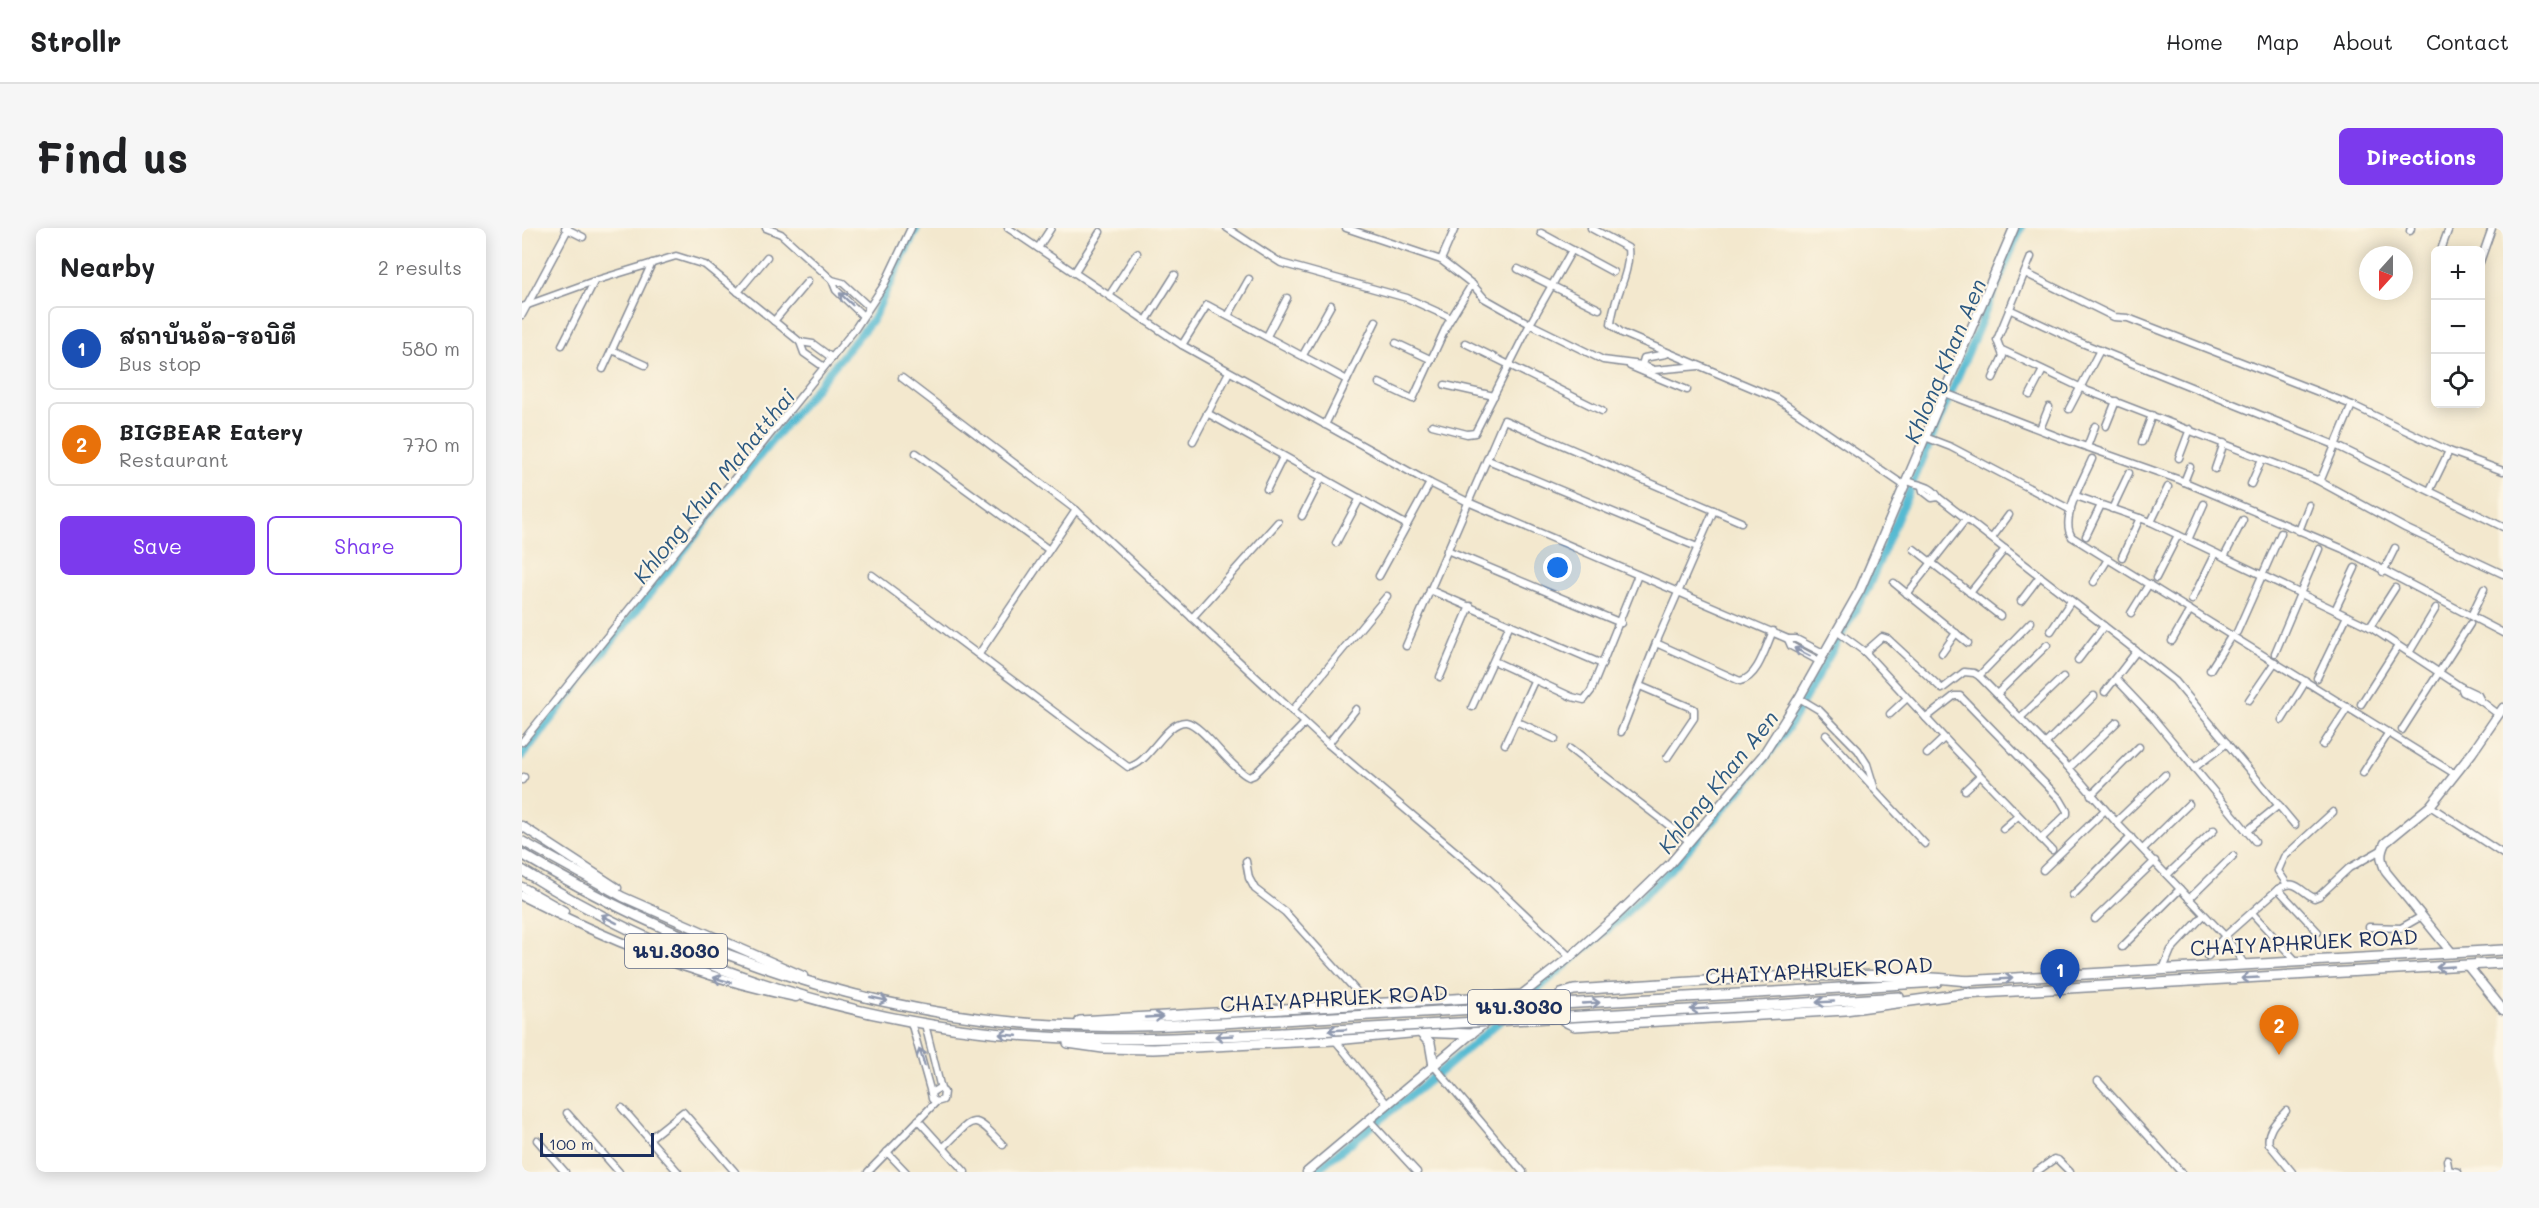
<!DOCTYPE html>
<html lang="en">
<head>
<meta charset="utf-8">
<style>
  :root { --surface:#fff; --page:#f6f6f6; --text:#202124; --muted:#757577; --line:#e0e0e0; --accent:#7c3aed }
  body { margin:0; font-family:Mali,"Playpen Sans Thai",sans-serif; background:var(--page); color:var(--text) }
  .controls { position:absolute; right:18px; top:18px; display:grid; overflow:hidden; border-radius:9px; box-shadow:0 3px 15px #0003 }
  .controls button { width:54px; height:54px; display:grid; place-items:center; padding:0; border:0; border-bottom:2px solid var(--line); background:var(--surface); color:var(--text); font:30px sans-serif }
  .compass { position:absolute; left:1837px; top:18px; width:54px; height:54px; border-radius:50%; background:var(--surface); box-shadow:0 3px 15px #0003; rotate:201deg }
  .scale { position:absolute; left:18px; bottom:15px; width:114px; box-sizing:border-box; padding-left:6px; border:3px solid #1b2f5e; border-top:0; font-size:16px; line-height:21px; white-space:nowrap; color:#1b2f5e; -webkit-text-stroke:4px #fcf5e5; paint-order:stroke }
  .you { position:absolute; left:1036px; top:340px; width:21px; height:21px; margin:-15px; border:4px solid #fff; border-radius:50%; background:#1a73e8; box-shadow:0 0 0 9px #1a73e833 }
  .badge { display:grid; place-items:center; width:39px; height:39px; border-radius:50%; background:var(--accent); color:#fff; font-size:20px; font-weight:700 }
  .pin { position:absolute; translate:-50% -50px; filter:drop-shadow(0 2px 3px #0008) }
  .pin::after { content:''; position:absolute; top:32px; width:21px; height:18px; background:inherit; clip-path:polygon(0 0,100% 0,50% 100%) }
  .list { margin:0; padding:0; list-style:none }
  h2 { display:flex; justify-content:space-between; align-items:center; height:78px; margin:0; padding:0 24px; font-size:26px }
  h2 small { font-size:20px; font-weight:400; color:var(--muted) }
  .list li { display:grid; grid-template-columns:39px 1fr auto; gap:18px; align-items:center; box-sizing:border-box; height:84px; margin:0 12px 12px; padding:0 12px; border:2px solid var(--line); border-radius:9px }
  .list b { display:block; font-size:22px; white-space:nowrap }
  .list p { margin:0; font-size:20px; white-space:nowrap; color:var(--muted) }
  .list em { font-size:20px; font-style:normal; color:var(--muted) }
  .actions { display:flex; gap:12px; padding:18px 24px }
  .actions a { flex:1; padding:14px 0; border:2px solid var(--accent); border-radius:9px; text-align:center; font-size:21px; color:var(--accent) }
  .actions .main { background:var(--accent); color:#fff }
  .icon { flex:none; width:33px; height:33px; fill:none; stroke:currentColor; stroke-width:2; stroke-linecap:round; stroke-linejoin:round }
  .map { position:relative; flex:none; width:1981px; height:944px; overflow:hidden; border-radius:9px }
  header { display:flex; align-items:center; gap:36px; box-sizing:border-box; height:84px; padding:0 30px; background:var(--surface); border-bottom:2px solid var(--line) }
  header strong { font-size:28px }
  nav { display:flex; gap:33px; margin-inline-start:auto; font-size:21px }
  .intro { display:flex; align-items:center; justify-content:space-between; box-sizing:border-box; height:144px; padding:0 36px }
  h1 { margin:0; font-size:42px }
  .button { padding:15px 27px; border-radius:9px; background:var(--accent); color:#fff; font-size:21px; font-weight:700 }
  main { display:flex; gap:36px; padding:0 36px }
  aside { flex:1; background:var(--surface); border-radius:9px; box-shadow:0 3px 15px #0003 }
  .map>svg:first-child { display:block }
</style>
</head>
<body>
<header>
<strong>Strollr</strong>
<nav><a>Home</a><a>Map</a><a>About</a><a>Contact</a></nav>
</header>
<div class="intro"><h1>Find us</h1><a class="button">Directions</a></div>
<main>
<aside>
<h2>Nearby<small>2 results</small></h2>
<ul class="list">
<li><span class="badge" style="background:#1a4fb4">1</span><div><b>สถาบันอัล-รอบิตี</b><p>Bus stop</p></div><em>580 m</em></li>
<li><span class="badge" style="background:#e8710a">2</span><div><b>BIGBEAR Eatery</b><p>Restaurant</p></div><em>770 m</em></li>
</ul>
<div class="actions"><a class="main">Save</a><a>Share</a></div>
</aside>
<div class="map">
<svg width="1981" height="944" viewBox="0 0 1981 944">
  <rect width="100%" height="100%" fill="#fcf5e5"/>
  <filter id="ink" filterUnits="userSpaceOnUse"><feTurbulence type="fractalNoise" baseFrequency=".0167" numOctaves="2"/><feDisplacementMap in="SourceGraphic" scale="12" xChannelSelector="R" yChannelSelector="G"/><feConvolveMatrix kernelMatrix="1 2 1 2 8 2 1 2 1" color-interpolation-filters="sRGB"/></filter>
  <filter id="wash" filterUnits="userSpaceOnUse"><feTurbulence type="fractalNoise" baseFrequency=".008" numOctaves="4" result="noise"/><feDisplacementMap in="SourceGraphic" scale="24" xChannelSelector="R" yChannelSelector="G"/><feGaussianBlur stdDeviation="1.35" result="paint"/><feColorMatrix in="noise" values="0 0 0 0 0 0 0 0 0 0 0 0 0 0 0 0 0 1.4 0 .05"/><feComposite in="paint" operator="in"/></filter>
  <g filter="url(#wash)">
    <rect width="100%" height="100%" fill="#f3e8ce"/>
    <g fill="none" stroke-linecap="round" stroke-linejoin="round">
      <!-- canal -->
      <g stroke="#54bad2" stroke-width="8">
        <polyline points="0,528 211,260 351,91 395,0"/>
        <polyline points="792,944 924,839 1098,691 1153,637 1229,549 1266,500 1346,360 1499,0"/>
      </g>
    </g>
  </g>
  <g filter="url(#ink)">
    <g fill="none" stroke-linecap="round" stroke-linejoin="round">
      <defs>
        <g id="street">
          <polyline points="43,0 61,9"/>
          <polyline points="244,0 259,6 310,52 314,62 341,88"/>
          <polyline points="486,0 660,117 908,255 946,274 1266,411 1274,411 1303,426"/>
          <polyline points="705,0 759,35 885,70 929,90"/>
          <polyline points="824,0 919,32 950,56 962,70 1008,96 1081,132 1120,137"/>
          <path d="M1069,0L1106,20C1109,46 1091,69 1089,96L1100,105L1254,170L1383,258"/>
          <polyline points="1888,3 1889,0"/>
          <polyline points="1019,5 1091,44"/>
          <polyline points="1920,19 1927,0"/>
          <polyline points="516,20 529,0"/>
          <polyline points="919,32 933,0"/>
          <polyline points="1958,34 1970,0"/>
          <polyline points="996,41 1077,81"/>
          <polyline points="552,45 578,4"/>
          <polyline points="1503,45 1592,89 1606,90 1830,177 1927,223 1981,243"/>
          <polyline points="310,52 321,55 347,79"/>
          <polyline points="216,64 245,29"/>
          <polyline points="587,68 615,25"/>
          <polyline points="0,79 72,53 154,28 183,37 278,114 282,125 302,139"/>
          <polyline points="1487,81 1555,113 1813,217 1981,299"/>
          <polyline points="0,87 46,1"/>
          <polyline points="706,88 727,51"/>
          <polyline points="252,93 286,53"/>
          <polyline points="624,93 653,47"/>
          <polyline points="745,108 765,70"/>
          <polyline points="278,114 291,116 310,130"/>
          <polyline points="874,115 908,131"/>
          <polyline points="943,115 1080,183"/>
          <polyline points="40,117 72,54"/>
          <polyline points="660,117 685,77 825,152"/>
          <polyline points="90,122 123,137"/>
          <polyline points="1480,122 1566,163 1795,252 1800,249 1830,177"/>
          <polyline points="1144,126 1122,130 1120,137 1132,142 1177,138"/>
          <polyline points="781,127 809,77"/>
          <polyline points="1108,138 1165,162"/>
          <polyline points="81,141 130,35"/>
          <polyline points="380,150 554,282 806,516 965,650 1048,729"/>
          <polyline points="1471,150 1481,128 1475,112 1509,29"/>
          <polyline points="857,155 891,171 925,97 950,56"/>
          <polyline points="923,157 972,168"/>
          <polyline points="1423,165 1542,211 1658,252 1821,321 1981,405"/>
          <polyline points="1508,167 1521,142"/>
          <polyline points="1547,181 1578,122"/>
          <polyline points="685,185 885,297"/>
          <polyline points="803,197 854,93"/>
          <polyline points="910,197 945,206 953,205 1008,96 1050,22"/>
          <polyline points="1584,198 1594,173"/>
          <polyline points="1518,201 1527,179"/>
          <polyline points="1403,209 1429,219 1549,282"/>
          <polyline points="671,213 707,144"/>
          <polyline points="1620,214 1630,187"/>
          <polyline points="1565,219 1573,198"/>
          <polyline points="394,225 527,322"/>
          <polyline points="1657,230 1668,201"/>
          <path d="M1570,231C1562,250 1537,291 1550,309L1933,546"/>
          <polyline points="966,232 1175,319"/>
          <polyline points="1693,241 1702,215"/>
          <polyline points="1795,252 1883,300 1981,346"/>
          <path d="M1386,253C1397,258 1410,257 1416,269L1653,453L1773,597"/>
          <polyline points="1662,254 1668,239"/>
          <polyline points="1729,256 1740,231"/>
          <polyline points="1400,259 1401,263 1410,270 1416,269"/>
          <polyline points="745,261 761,229"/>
          <polyline points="1908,262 1927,223"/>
          <polyline points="1554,268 1629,294 1848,399 1939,459 1956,467 1959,473 1976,486"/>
          <polyline points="1590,281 1607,245"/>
          <polyline points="780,288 800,249"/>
          <polyline points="1629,294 1646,259"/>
          <polyline points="1777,303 1787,277"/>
          <polyline points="1564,308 1579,277"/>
          <polyline points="1470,310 1487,287"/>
          <polyline points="1666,312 1682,276"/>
          <polyline points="814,315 838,270"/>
          <polyline points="1392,321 1478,388"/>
          <polyline points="925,322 1099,395"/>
          <polyline points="1600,329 1618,290"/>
          <polyline points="1702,329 1721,292"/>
          <polyline points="1861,344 1873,320"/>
          <path d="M350,347L606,539C627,537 643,493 664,494C680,496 709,541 727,549L732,547L783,495"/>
          <polyline points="857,348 908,255"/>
          <polyline points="1634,350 1656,307"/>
          <polyline points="1572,354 1586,331"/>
          <polyline points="1372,355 1446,415"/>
          <polyline points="908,362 1080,436"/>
          <polyline points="1448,365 1483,321"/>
          <polyline points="1385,366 1444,291"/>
          <polyline points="1670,372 1693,325"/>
          <polyline points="1499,373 1518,348"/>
          <polyline points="1813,382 1833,340"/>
          <polyline points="1609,385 1627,356"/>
          <polyline points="1949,388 1962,361"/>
          <polyline points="670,390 756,294"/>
          <polyline points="1848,399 1873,360"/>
          <polyline points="1529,403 1549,373"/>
          <polyline points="1316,404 1343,424 1360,409 1366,411 1420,461 1442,444 1452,445 1457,448 1547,540 1594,594 1703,708 1723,737"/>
          <polyline points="1715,404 1759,305"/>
          <polyline points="1266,411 1269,418 1299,434"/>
          <polyline points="1650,413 1668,382"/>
          <path d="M1134,415L1218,453C1236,450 1244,418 1251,403"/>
          <polyline points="884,418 982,192 1219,294"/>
          <polyline points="1343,424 1429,517 1530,622"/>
          <polyline points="1420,425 1434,405"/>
          <polyline points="1753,425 1797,321"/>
          <polyline points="1887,425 1914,380"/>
          <polyline points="457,426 554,282"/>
          <polyline points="1556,432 1582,398"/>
          <polyline points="972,433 1050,469 1062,472 1069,463 1116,347"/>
          <polyline points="1688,442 1710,407"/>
          <polyline points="1457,448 1509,394"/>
          <polyline points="918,449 948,378"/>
          <polyline points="1795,450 1825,388"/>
          <polyline points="1594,451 1631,490 1733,613"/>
          <polyline points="1118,458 1172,481 1172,490 1145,530"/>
          <polyline points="1939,459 1941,464 1959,473"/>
          <polyline points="1583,464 1614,424"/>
          <polyline points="1475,466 1525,417"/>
          <polyline points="1277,470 1297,482 1336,522 1345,536 1353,562 1403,616"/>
          <polyline points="1727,472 1753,434"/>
          <polyline points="1839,476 1876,418"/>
          <polyline points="950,479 988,396"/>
          <polyline points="770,483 865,368"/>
          <polyline points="1368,486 1385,470"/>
          <polyline points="1404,490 1432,468 1438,468 1538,571 1545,583 1545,586 1519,611"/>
          <polyline points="1498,490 1541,449"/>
          <polyline points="1760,492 1784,453"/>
          <polyline points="994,493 1033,511"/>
          <polyline points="1880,502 1948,396"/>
          <polyline points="1099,504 1134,415 1192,282"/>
          <polyline points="1304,507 1351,559"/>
          <polyline points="0,514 333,101 362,57 389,0"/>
          <polyline points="806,516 834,481"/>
          <polyline points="983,516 1012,453"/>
          <polyline points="1523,516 1572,468"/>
          <polyline points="1801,517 1826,479"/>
          <polyline points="1048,521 1167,613"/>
          <polyline points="1405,526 1422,510"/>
          <polyline points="1547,540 1595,494"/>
          <polyline points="1672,540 1705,515"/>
          <polyline points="1841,545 1867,504"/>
          <polyline points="0,552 2,549"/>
          <polyline points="1443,562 1458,548"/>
          <polyline points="1569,567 1617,519"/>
          <polyline points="1908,578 1981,626"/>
          <polyline points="1594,594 1643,547"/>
          <polyline points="1481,601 1496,588"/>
          <polyline points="1725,603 1757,577"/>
          <polyline points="1621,621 1667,576"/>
          <polyline points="724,633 727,650 733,661 763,684 846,776"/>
          <polyline points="1521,642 1583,582"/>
          <polyline points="1645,647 1692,602"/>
          <polyline points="1765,656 1756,643 1762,629 1811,584"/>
          <polyline points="1756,661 1796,704"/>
          <polyline points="1551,667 1609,609"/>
          <polyline points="1667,671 1711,628"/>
          <polyline points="1730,685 1775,734"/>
          <polyline points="1573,691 1633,633"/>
          <polyline points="1847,699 1879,700 1900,688"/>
          <polyline points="1600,719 1658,661"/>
          <path d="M1686,728L1703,708L1756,661C1775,650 1776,662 1792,670L1797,668L1827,640L1859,622"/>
          <polyline points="1641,741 1649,722 1682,687"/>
          <polyline points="389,794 409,865"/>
          <polyline points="403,796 419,861"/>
          <polyline points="813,812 865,876"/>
          <polyline points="912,838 1001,944"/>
          <polyline points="1576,853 1659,944"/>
          <polyline points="100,880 156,944"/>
          <path d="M1764,883C1755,893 1744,902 1747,916L1770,944"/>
          <polyline points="45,885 97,944"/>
          <polyline points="396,892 443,944"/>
          <polyline points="847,892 895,944"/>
          <polyline points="127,911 161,884 213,944"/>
          <polyline points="15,912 43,944"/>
          <path d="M422,919C453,889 449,883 481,917"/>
          <polyline points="365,924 384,944"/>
          <polyline points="1925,932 1927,944"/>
          <polyline points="1926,942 1936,944"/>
          <polyline points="346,944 414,874 421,872 422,864 417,860 409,865 410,871 414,874"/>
          <polyline points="1514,944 1532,931 1536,932 1548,944"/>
        </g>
        <g id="secondary">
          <polyline points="0,598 95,660"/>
          <polyline points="0,613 101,669 281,748"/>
          <polyline points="0,659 42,683"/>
          <path d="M0,668C87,713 178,750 274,769"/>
          <path d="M1930,725L1864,644C1859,632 1857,627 1863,615L1908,578L1950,525L1981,480"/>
          <polyline points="1945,737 1981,782"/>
          <polyline points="785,944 949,806 1048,729 1093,689 1148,636 1241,527 1277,470 1338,362 1492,0"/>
        </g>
        <g id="primary">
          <path d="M0,626C148,715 318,778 491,794C580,803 670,796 759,792"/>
          <path d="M0,642C141,731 305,788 471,805C567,815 663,810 760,805"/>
          <polyline points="1441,753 1981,722"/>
          <path d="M1446,753C1315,739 1183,754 1052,762L1039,766C1031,784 1035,791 1053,798L1323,782L1447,765"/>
          <polyline points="1235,765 1415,754"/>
          <polyline points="1441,766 1981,735"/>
          <polyline points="1236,778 1377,769"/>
          <polyline points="558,793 999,767"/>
          <polyline points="898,804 908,815 912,838"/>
          <polyline points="546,815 581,820 631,821 813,812 898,804 949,806"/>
        </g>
      </defs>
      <!-- street casing -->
      <use href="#street" stroke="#878c96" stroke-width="9"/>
      <!-- secondary casing -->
      <use href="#secondary" stroke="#878c96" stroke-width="11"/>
      <!-- primary casing -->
      <use href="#primary" stroke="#878c96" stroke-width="12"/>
      <!-- street -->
      <use href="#street" stroke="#fff" stroke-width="6"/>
      <!-- secondary -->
      <use href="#secondary" stroke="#fff" stroke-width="8"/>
      <!-- primary -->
      <use href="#primary" stroke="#fff" stroke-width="9"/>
      <defs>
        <g id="primary-bridge">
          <polyline points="759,792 1235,765"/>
          <polyline points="760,805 1236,778"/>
        </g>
      </defs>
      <!-- primary-bridge casing -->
      <use href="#primary-bridge" stroke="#878c96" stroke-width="12" stroke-linecap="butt"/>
      <!-- primary-bridge -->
      <use href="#primary-bridge" stroke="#fff" stroke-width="9"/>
    </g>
    <!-- one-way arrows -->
    <defs><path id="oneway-shaft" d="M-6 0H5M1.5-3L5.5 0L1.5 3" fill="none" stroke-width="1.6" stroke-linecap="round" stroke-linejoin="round" transform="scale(1.5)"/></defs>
    <g stroke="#8d97ae">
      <use href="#oneway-shaft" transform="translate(324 71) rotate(-137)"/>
      <use href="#oneway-shaft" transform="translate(1280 424) rotate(-153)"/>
      <use href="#oneway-shaft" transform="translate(87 691) rotate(-153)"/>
      <use href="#oneway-shaft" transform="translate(1923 739) rotate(177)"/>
      <use href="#oneway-shaft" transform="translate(1728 750) rotate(177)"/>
      <use href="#oneway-shaft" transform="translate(1482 751) rotate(-4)"/>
      <use href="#oneway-shaft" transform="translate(200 752) rotate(-164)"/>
      <use href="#oneway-shaft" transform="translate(357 771) rotate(13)"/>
      <use href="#oneway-shaft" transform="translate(1303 774) rotate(177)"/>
      <use href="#oneway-shaft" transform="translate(1069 775) rotate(-3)"/>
      <use href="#oneway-shaft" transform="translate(1177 781) rotate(177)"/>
      <use href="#oneway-shaft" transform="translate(632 789) rotate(-3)"/>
      <use href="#oneway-shaft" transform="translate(815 802) rotate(177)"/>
      <use href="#oneway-shaft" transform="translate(486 807) rotate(-175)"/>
      <use href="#oneway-shaft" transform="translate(702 808) rotate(177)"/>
      <use href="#oneway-shaft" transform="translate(400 829) rotate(-107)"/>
    </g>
  </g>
  <g text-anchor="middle" stroke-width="4.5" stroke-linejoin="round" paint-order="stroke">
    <!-- shield labels -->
    <g fill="#fcf5e5" stroke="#5e6a86" stroke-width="1.5">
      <rect x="103" y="706" width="102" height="34" rx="4.5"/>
      <rect x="946" y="762" width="102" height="34" rx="4.5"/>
    </g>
    <g font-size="20" font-weight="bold" fill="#1b2f5e">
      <text x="154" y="730">นบ.3030</text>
      <text x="997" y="786">นบ.3030</text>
    </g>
    <!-- street labels -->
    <g font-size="21" fill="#1b2f5e" stroke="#fcf5e5">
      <text transform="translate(1782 715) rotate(-3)" y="7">CHAIYAPHRUEK ROAD</text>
      <text transform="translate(1297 743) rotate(-3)" y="7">CHAIYAPHRUEK ROAD</text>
      <text transform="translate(812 771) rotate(-3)" y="7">CHAIYAPHRUEK ROAD</text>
    </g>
    <!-- water labels -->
    <g font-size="22" font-style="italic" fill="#2c5981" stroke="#fcf5e5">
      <text transform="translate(1423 133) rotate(-67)" y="8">Khlong Khan Aen</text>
      <text transform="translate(192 258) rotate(-51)" y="8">Khlong Khun Mahatthai</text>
      <text transform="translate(1196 554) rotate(-51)" y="8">Khlong Khan Aen</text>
    </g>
  </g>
</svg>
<div class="controls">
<button>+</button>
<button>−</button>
<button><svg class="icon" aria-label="locate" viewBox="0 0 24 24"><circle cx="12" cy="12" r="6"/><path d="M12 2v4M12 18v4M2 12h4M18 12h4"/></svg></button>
</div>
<svg class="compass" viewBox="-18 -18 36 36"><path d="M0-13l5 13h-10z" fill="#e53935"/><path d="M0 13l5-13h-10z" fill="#757577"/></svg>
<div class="scale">100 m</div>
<div class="you"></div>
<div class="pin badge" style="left:1538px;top:771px;background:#1a4fb4">1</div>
<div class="pin badge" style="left:1757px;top:827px;background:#e8710a">2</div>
</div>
</main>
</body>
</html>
